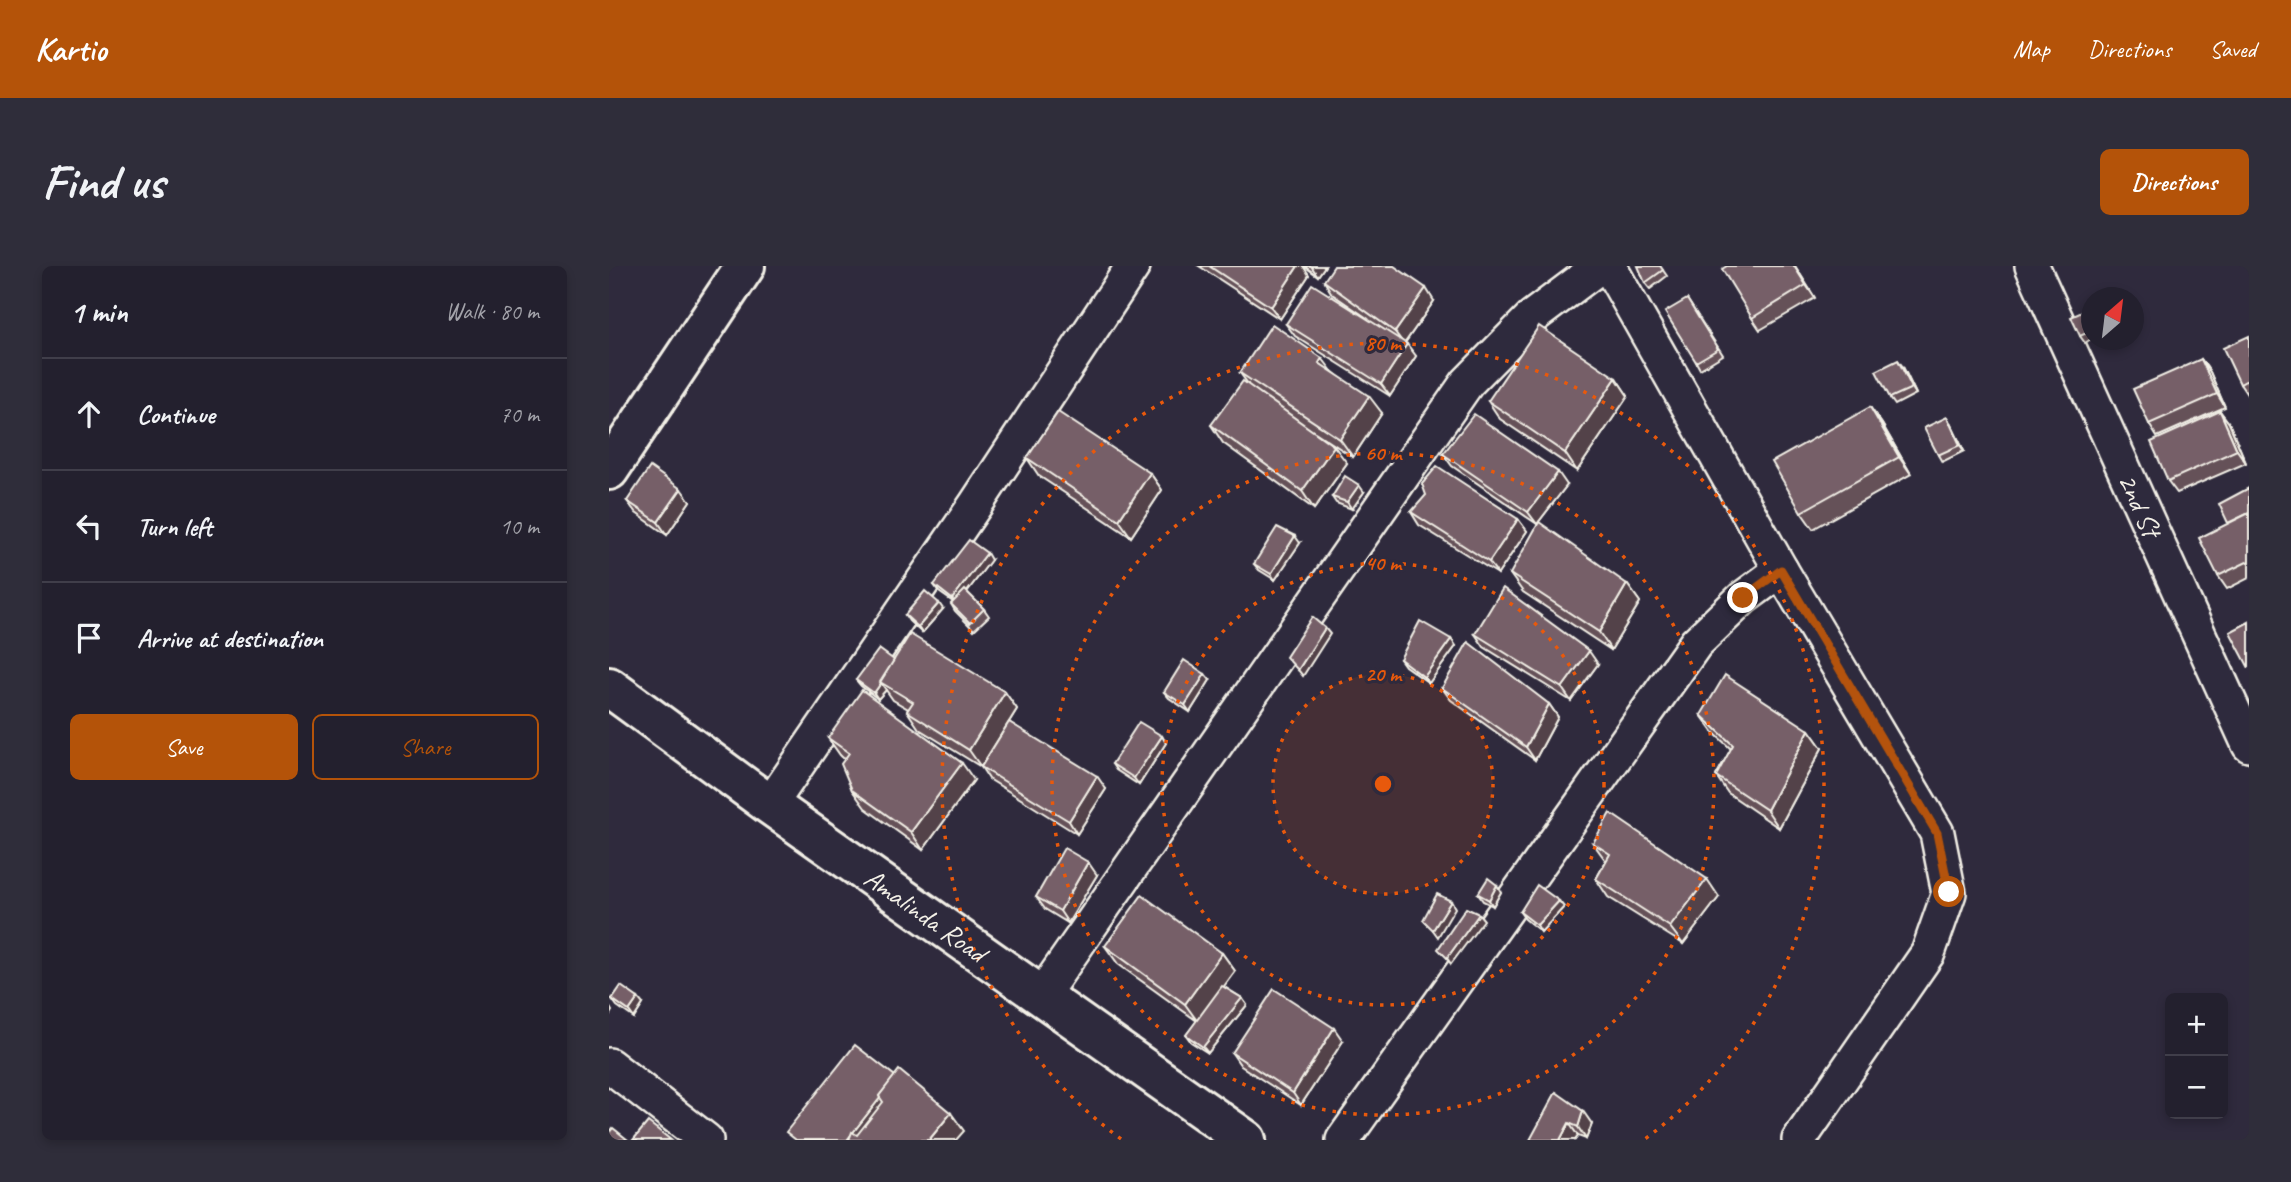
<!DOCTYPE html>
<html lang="en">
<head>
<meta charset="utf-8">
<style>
  :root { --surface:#23202e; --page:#2f2d3a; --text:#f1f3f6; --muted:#a3a3aa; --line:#403e4a; --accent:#b45309 }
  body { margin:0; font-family:Caveat,sans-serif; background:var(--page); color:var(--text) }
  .controls { position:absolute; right:21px; bottom:21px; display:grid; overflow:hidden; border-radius:10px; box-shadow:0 4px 10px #0003 }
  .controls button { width:63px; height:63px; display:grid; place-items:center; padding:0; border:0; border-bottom:2px solid var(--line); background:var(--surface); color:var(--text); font:35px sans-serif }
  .compass { position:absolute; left:1472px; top:21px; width:63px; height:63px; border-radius:50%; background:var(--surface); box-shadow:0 4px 10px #0003; rotate:28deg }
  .stop { position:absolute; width:21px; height:21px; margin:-16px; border:5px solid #b45309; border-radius:50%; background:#fff }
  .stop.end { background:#b45309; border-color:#fff; box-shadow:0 2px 7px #0008 }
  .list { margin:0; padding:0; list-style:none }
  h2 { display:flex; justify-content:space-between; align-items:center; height:91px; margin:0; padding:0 28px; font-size:30px }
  h2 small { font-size:23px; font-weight:400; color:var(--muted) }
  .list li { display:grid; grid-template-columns:46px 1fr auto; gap:21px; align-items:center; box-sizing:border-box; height:112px; padding:0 28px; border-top:2px solid var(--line) }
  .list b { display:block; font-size:26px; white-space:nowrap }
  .list em { font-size:23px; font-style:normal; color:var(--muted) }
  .actions { display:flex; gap:14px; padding:21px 28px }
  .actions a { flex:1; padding:16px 0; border:2px solid var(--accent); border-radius:10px; text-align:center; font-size:24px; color:var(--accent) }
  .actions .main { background:var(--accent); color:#fff }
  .icon { flex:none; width:38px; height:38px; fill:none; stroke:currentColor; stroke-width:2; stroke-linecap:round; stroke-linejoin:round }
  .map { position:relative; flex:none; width:1640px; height:874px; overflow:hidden; border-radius:10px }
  header { display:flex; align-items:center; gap:42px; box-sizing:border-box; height:98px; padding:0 35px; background:var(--accent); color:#fff }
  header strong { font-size:33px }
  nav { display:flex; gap:38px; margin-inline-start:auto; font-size:24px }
  .intro { display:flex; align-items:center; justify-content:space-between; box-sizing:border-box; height:168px; padding:0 42px }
  h1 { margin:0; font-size:49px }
  .button { padding:18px 32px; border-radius:10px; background:var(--accent); color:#fff; font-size:24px; font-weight:700 }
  main { display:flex; gap:42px; padding:0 42px }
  aside { flex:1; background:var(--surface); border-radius:10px; box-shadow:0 4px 10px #0003 }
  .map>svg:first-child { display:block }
</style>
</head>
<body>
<header>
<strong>Kartio</strong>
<nav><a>Map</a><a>Directions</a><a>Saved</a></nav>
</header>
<div class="intro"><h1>Find us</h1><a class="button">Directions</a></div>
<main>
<aside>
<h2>1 min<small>Walk · 80 m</small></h2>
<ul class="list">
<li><svg class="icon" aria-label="ahead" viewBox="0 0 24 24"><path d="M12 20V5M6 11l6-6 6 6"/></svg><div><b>Continue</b></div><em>70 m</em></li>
<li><svg class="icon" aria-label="left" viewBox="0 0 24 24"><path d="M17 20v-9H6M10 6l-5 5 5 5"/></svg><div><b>Turn left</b></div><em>10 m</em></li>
<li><svg class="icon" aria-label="arrive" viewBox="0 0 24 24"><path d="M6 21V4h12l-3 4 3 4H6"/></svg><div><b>Arrive at destination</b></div></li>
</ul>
<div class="actions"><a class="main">Save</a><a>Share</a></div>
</aside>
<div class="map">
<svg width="1640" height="874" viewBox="0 0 1640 874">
  <rect width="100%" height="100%" fill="#2f2a3d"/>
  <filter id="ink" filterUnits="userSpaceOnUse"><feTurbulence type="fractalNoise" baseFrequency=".0143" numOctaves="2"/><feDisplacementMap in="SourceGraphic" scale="14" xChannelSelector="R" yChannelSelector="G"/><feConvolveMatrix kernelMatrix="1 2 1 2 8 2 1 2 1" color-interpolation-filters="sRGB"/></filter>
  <g filter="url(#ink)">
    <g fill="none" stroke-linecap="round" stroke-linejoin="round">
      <defs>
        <g id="minor">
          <polyline points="1000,0 1172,304 1328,567 1340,627 1319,687 1190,874"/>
          <path id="s1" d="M1423,0L1640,479"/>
          <polyline points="161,539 367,238 524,0"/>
          <polyline points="433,729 858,117 923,51 991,0"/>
          <polyline points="0,799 97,874"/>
          <polyline points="734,874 1087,377 1134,332 1172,304"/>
        </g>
        <g id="tertiary">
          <polyline points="0,204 136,0"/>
          <path id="s2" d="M0,421L161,539L637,874"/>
        </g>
      </defs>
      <!-- minor casing -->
      <use href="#minor" stroke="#f4f1e8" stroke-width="38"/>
      <!-- tertiary casing -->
      <use href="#tertiary" stroke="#f4f1e8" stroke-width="44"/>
      <!-- minor -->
      <use href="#minor" stroke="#2f2a3d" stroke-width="33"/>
      <!-- tertiary -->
      <use href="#tertiary" stroke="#2f2a3d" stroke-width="38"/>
    </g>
    <!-- wall -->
    <g fill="#655159" stroke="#f4f1e8" stroke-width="2">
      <polygon points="590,0 694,0 700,9 671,53"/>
      <polygon points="695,0 716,0 709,10"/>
      <polygon points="1051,0 1058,10 1041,23 1036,17"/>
      <polygon points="1118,0 1186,0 1206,32 1151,64 1143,52"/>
      <polygon points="715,15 825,35 796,77 807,90 781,130 686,70 677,58 758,52 723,28"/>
      <polygon points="1078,33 1114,89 1091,103 1087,96"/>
      <polygon points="1482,42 1482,73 1476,77 1471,70"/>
      <polygon points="1640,70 1640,130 1639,130 1631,118"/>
      <polygon points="1592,93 1601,106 1616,141 1548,171 1540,158"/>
      <polygon points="1294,101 1307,128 1286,139 1281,132"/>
      <polygon points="723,105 773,147 744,191 706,166 738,197 705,243 614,177 602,159 639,118 631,107"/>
      <polygon points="1007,112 1019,130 968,205 891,153 879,135"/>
      <polygon points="1261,141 1273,158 1302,208 1204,263 1192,246"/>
      <polygon points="1611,145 1620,157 1637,197 1568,227 1559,215"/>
      <polygon points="1342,158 1355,185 1333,196 1329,189"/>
      <polygon points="834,188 958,219 928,258 843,200"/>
      <polygon points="418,192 541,207 553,224 522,271 430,210"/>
      <polygon points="1640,222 1640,312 1618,323 1609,310 1619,257"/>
      <polygon points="755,226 743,243 727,237 723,231"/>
      <polygon points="18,235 81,235 58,269 27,247"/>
      <polygon points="802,246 909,253 918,265 889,308 810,259"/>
      <polygon points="691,277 666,314 650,304 645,298"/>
      <polygon points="382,294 358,326 375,343 380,350 365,364 346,345 342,338 344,336 330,326 325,319"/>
      <polygon points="901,308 1018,318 1031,336 1002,384 914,326"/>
      <polygon points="334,343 313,367 300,355 296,349"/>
      <polygon points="866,368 989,398 962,435 875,381"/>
      <polygon points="842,373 847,380 820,417 796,400 791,393"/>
      <polygon points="285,394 396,426 408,443 400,456 497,523 468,568 380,513 372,501 310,463 298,445 299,443 284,434 277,424 269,433 252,420 247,414"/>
      <polygon points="601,414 581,446 560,432 555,426"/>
      <polygon points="833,422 940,438 949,451 926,494 842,434"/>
      <polygon points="1092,449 1200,464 1213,482 1170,562 1119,527 1107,510 1122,483 1105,467"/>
      <polygon points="553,470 557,477 530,519 507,504 503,498"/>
      <polygon points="219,472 365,514 314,584 256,542 243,524 235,493 231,489"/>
      <polygon points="984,577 1110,631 1074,678 999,631 987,613 997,595"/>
      <polygon points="488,609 459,657 436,643 427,631"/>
      <polygon points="892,626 884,640 874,635 869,628"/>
      <polygon points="955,641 932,666 916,653 911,646"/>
      <polygon points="496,680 613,687 626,705 614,720 633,732 638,739 599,787 582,776 577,769 588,755 509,698"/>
      <polygon points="3,733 34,738 25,752 8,740"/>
      <polygon points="734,775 692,839 632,800 623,787"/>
      <polygon points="947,826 983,858 977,873 969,870 966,874"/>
    </g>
    <!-- shaded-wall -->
    <g fill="#534248" stroke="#f4f1e8" stroke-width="2">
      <polygon points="689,0 694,0 700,9 671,53 662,41"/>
      <polygon points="702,0 716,0 709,10"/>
      <polygon points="1185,0 1186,0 1206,32 1197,19"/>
      <polygon points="817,22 825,35 795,78 786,66"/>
      <polygon points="798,78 807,90 781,130 772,118"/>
      <polygon points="713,92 726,109 710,97"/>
      <polygon points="1592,93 1601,106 1616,141 1608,128"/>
      <polygon points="1289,94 1294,101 1307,128 1303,122"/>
      <polygon points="1007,112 1019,130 968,205 956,187"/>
      <polygon points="760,130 773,147 744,191 731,173"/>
      <polygon points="1261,141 1273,158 1302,208 1290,191"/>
      <polygon points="1611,145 1620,157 1637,197 1628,184"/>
      <polygon points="1338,151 1342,158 1355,185 1351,179"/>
      <polygon points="725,180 738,197 705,243 693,225"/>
      <polygon points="949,206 958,219 928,258 919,246"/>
      <polygon points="541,207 553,224 522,271 510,254"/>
      <polygon points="750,219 755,226 743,243 738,236"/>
      <polygon points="72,223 81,235 58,269 49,256"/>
      <polygon points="909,253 918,265 889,308 880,296"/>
      <polygon points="686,270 691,277 666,314 662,308"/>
      <polygon points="378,287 382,294 348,339 343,333"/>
      <polygon points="1018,318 1031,336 1002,384 990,366"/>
      <polygon points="330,337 334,343 313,367 309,361"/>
      <polygon points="716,362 721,368 694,410 689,404"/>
      <polygon points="842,373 847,380 820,417 815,411"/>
      <polygon points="980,385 989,398 962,435 953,422"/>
      <polygon points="596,408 601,414 581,446 576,439"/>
      <polygon points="272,417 277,424 269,433 265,427"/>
      <polygon points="396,426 408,443 372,501 360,484"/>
      <polygon points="940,438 949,451 926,494 917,481"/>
      <polygon points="1200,464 1213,482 1170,562 1158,544"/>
      <polygon points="553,470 557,477 530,519 525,512"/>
      <polygon points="353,497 365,514 314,584 302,566"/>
      <polygon points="488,510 497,523 468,568 460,555"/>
      <polygon points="479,596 488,609 459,657 451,645"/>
      <polygon points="1098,613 1110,631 1074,678 1061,661"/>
      <polygon points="888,619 892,626 884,640 880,634"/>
      <polygon points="842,635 846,642 829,671 824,664"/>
      <polygon points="950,635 955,641 932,666 928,659"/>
      <polygon points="870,648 875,654 842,698 838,692"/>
      <polygon points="613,687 626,705 589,756 576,738"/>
      <polygon points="29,732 34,738 25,752 20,745"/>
      <polygon points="633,732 638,739 599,787 594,781"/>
      <polygon points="0,740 3,745 0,750"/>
      <polygon points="725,762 734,775 692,839 684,827"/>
      <polygon points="287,812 256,874 238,874"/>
      <polygon points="974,845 983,858 977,873 969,861"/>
      <polygon points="342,847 355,865 347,874 320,874"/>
      <polygon points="960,857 969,870 966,874 951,874"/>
    </g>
    <!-- building -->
    <g fill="#765e67" stroke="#f4f1e8" stroke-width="2">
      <polygon points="600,0 689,0 662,41"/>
      <polygon points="725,0 785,0 817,22 786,66 715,15"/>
      <polygon points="1029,0 1051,0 1054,4 1036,17"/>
      <polygon points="1118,0 1185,0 1197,19 1143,52 1113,3"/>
      <polygon points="703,18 798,78 772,118 677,58"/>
      <polygon points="1078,33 1109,83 1087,96 1056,46"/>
      <polygon points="1482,42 1482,65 1471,70 1462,51"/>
      <polygon points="663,58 713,92 710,97 760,130 731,173 631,107"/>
      <polygon points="930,60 1007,112 956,187 879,135"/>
      <polygon points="1640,70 1640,113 1631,118 1614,82"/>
      <polygon points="1592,93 1608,128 1540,158 1524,123"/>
      <polygon points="1289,94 1303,122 1281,132 1267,105"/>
      <polygon points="634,115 725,180 693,225 602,159"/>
      <polygon points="1261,141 1290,191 1192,246 1163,196"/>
      <polygon points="1611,145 1628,184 1559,215 1542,176"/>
      <polygon points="449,146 541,207 510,254 418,192"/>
      <polygon points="865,148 949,206 919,246 834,188"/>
      <polygon points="1338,151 1351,179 1329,189 1315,162"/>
      <polygon points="828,200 909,253 880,296 802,246 817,229 813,218"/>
      <polygon points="41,201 72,223 49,256 18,235"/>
      <polygon points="736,210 750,219 738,236 723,231"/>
      <polygon points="1640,222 1640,247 1619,257 1610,238"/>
      <polygon points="1640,247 1640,295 1609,310 1590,272"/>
      <polygon points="930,256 1018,318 990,366 901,308"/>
      <polygon points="668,261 686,270 662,308 645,298"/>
      <polygon points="360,274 378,287 343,333 325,319"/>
      <polygon points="894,322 980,385 953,422 866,368"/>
      <polygon points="356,324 375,343 361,357 342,338"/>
      <polygon points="316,325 330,337 309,361 296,349"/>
      <polygon points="703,351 716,362 689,404 677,391"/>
      <polygon points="811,355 842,373 815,411 791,393"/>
      <polygon points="1640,356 1640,402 1621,366"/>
      <polygon points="301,368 396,426 360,484 298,445 304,436 271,416"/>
      <polygon points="859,376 940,438 917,481 833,422"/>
      <polygon points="270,383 285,394 271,416 272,417 265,427 247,414"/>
      <polygon points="575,394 596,408 576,439 555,426"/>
      <polygon points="1116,409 1200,464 1158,544 1107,510 1124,479 1092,449"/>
      <polygon points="253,424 353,497 302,566 243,524 232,498 240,487 219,472"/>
      <polygon points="400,456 488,510 460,555 372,501"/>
      <polygon points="530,456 553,470 525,512 503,498"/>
      <polygon points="1001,547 1098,613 1061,661 987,613 1001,588 984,577"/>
      <polygon points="455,582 479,596 451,645 427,631"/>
      <polygon points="879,612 888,619 880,634 869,628"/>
      <polygon points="928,619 950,635 928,659 911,646"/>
      <polygon points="828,628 842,635 824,664 814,654"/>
      <polygon points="533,629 613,687 576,738 496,680"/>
      <polygon points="857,642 870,648 838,692 829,683"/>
      <polygon points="12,720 29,732 20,745 3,733"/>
      <polygon points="613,720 633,732 594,781 577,769"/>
      <polygon points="665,723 725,762 684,827 623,787"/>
      <polygon points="246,779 286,810 270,830 271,832 238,874 187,874 177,866"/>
      <polygon points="290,804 342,847 320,874 240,874 243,866 248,869 274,836 270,830"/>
      <polygon points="947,826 974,845 969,861 960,857 951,874 921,874"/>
      <polygon points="39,856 62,874 24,874"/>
      <polygon points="4,862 19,874 0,874 0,867"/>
    </g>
  </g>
  <g fill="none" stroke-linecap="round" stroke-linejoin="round" filter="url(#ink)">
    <!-- route -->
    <polyline stroke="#b45309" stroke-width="9" points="1134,332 1172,304 1328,567 1340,626"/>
  </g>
  <!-- distance rings -->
  <circle cx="774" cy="518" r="110" fill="#e8590c" fill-opacity=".12"/>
  <g fill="none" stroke="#e8590c" stroke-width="3.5" stroke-dasharray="3.5 7">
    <circle cx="774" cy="518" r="110"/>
    <circle cx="774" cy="518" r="221"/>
    <circle cx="774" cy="518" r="331"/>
    <path d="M512 873A441 441 0 1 1 1036 873"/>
  </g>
  <g text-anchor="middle" stroke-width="6" stroke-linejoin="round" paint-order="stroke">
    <!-- street labels -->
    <g font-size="28" fill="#f4f1e8" stroke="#2f2a3d">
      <text dy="10" stroke="none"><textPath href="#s1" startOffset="262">2nd St</textPath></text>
      <text dy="10" stroke="none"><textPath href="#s2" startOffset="390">Amalinda Road</textPath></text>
    </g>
  </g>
  <circle cx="774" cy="518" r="10" fill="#e8590c" stroke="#2f2a3d" stroke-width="3.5"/>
  <g font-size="21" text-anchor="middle" font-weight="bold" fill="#e8590c" stroke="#2f2a3d" stroke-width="6" stroke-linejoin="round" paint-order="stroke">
    <text x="774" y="84">80 m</text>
    <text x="774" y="194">60 m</text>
    <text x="774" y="304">40 m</text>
    <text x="774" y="415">20 m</text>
  </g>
</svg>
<div class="controls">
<button>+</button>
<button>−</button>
</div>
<svg class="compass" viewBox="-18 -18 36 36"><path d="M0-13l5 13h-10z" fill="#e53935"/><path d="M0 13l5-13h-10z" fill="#a3a3aa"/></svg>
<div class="stop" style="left:1340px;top:626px"></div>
<div class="stop end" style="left:1134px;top:332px"></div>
</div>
</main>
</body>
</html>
